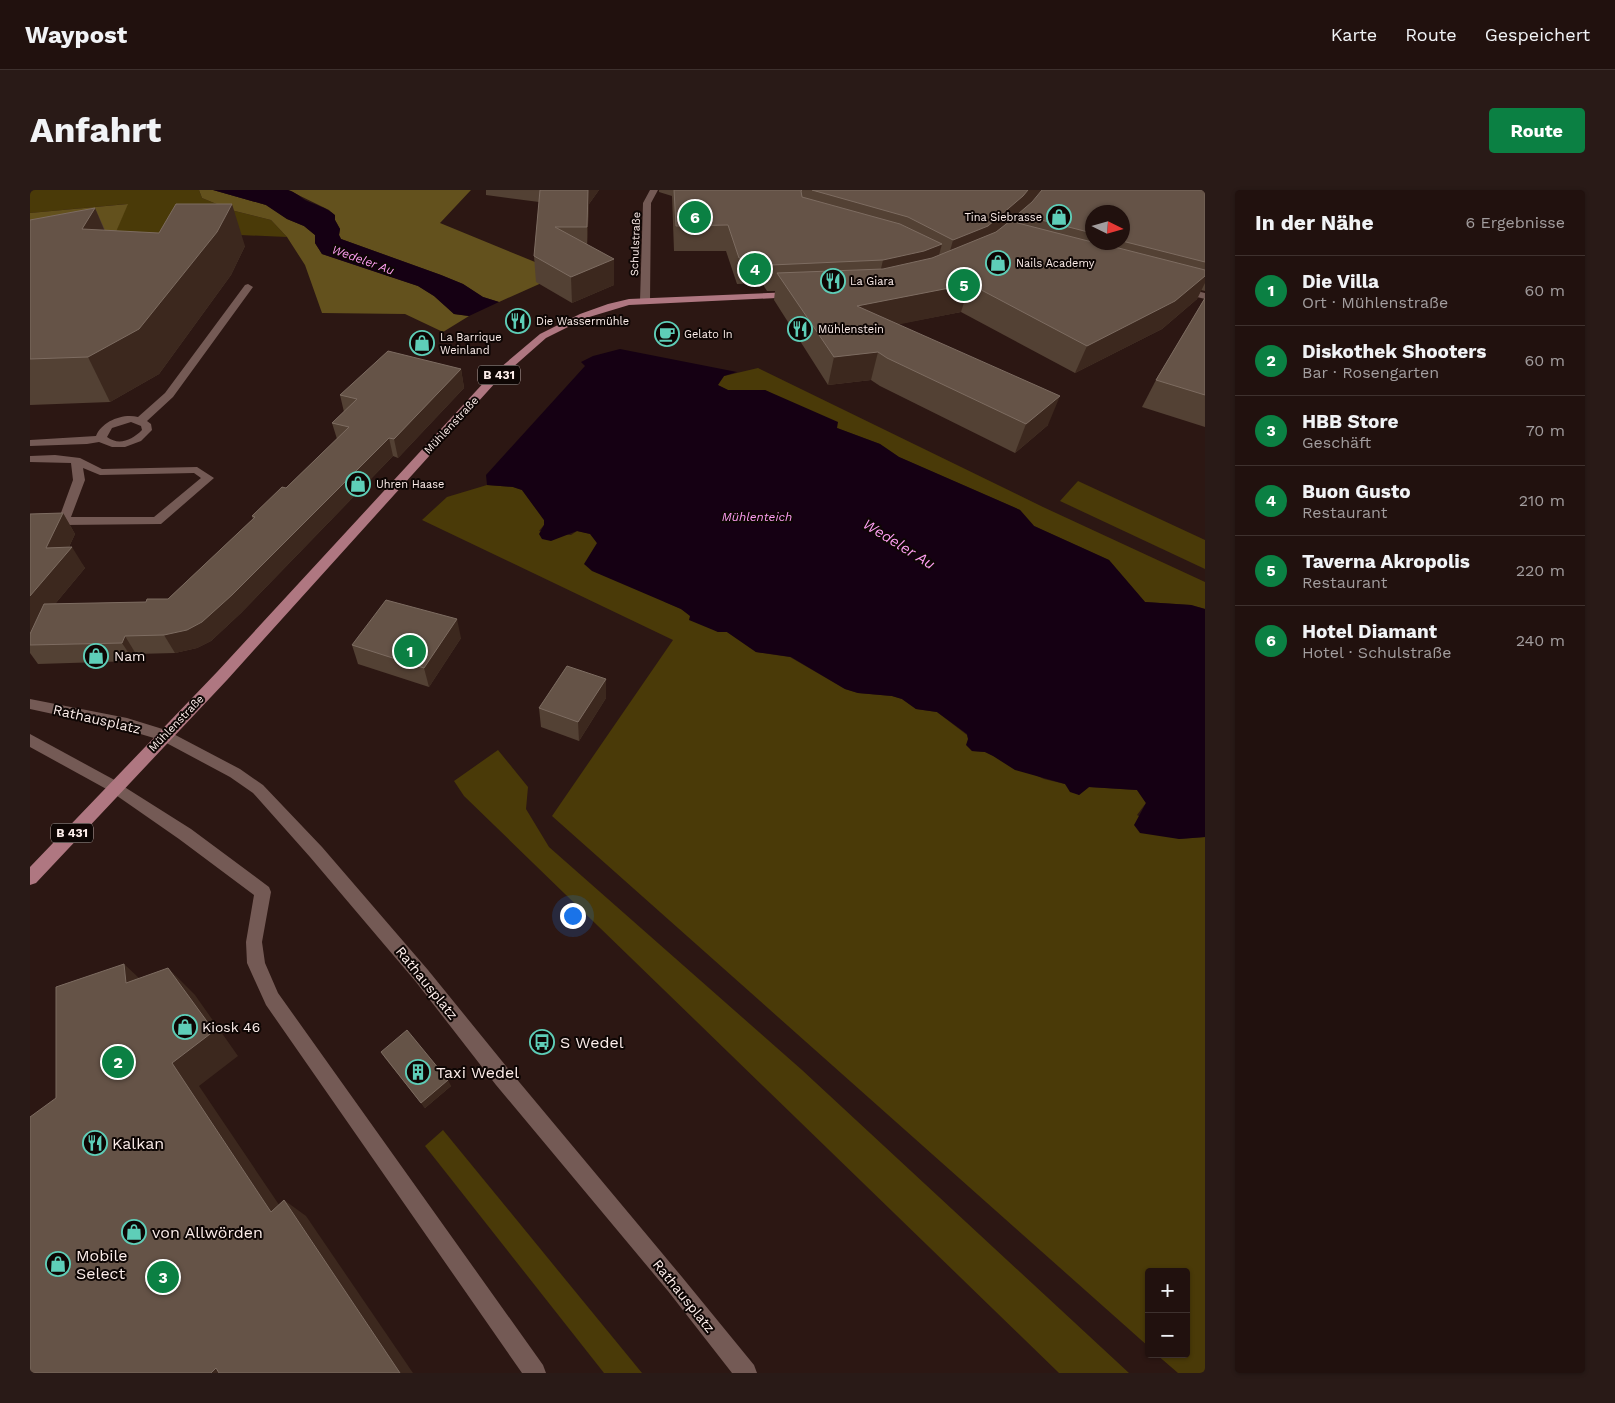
<!DOCTYPE html>
<html lang="de">
<head>
<meta charset="utf-8">
<style>
  :root { --surface:#21110e; --page:#291a17; --text:#f1f3f6; --muted:#a29d9e; --line:#3e312e; --accent:#0b8043 }
  body { margin:0; font-family:"Work Sans",sans-serif; background:var(--page); color:var(--text) }
  .controls { position:absolute; right:15px; bottom:15px; display:grid; overflow:hidden; border-radius:5px; box-shadow:0 1px 4px #0004 }
  .controls button { width:45px; height:45px; display:grid; place-items:center; padding:0; border:0; border-bottom:1px solid var(--line); background:var(--surface); color:var(--text); font:25px sans-serif }
  .compass { position:absolute; left:1055px; top:15px; width:45px; height:45px; border-radius:50%; background:var(--surface); box-shadow:0 1px 4px #0004; rotate:95deg }
  .you { position:absolute; left:542px; top:725px; width:18px; height:18px; margin:-12px; border:4px solid #fff; border-radius:50%; background:#1a73e8; box-shadow:0 0 0 8px #1a73e833 }
  .badge { display:grid; place-items:center; width:32px; height:32px; border-radius:50%; background:var(--accent); color:#fff; font-size:16px; font-weight:700 }
  .pin { position:absolute; translate:-50% -50%; border:2px solid #fff; box-shadow:0 1px 5px #0006 }
  .list { margin:0; padding:0; list-style:none }
  h2 { display:flex; justify-content:space-between; align-items:center; height:65px; margin:0; padding:0 20px; font-size:21px }
  h2 small { font-size:16px; font-weight:400; color:var(--muted) }
  .list li { display:grid; grid-template-columns:32px 1fr auto; gap:15px; align-items:center; box-sizing:border-box; height:70px; padding:0 20px; border-top:1px solid var(--line) }
  .list b { display:block; font-size:19px; white-space:nowrap }
  .list p { margin:0; font-size:16px; white-space:nowrap; color:var(--muted) }
  .list em { font-size:16px; font-style:normal; color:var(--muted) }
  .map { position:relative; flex:none; width:1175px; height:1183px; overflow:hidden; border-radius:5px }
  header { display:flex; align-items:center; gap:30px; box-sizing:border-box; height:70px; padding:0 25px; background:var(--surface); border-bottom:1px solid var(--line) }
  header strong { font-size:24px }
  nav { display:flex; gap:28px; margin-inline-start:auto; font-size:18px }
  .intro { display:flex; align-items:center; justify-content:space-between; box-sizing:border-box; height:120px; padding:0 30px }
  h1 { margin:0; font-size:35px }
  .button { padding:12px 22px; border-radius:5px; background:var(--accent); color:#fff; font-size:18px; font-weight:700 }
  main { display:flex; gap:30px; padding:0 30px }
  aside { flex:1; background:var(--surface); border-radius:5px; box-shadow:0 1px 4px #0004 }
  .map>svg:first-child { display:block }
</style>
</head>
<body>
<header>
<strong>Waypost</strong>
<nav><a>Karte</a><a>Route</a><a>Gespeichert</a></nav>
</header>
<div class="intro"><h1>Anfahrt</h1><a class="button">Route</a></div>
<main>
<div class="map">
<svg width="1175" height="1183" viewBox="0 0 1175 1183">
  <rect width="100%" height="100%" fill="#2c1713"/>
  <!-- green -->
  <g fill="#4a3a08">
    <polygon points="0,0 169,0 172,8 201,20 241,30 257,47 210,45 83,49 97,14 0,23"/>
    <polygon points="728,178 1013,317 1175,392 1175,419 1161,415 1115,412 1079,370 1004,336 990,320 869,267 850,254 807,238 735,200 698,200 687,195 694,186"/>
    <polygon points="1048,291 1175,350 1175,379 1030,311"/>
    <polygon points="457,295 483,297 492,300 514,330 514,335 509,341 541,345 547,341 561,344 567,353 635,412 651,419 688,442 697,442 726,462 760,467 815,499 828,503 862,506 872,509 886,519 907,522 937,545 942,561 955,562 1014,589 1035,594 1049,605 1059,597 1107,600 1116,613 1107,625 1149,649 1175,647 1175,1183 1148,1183 1126,1164 1156,1164 1156,1082 1119,1082 1119,1157 522,626 643,450 392,330 417,307"/>
    <polygon points="468,560 498,597 496,619 519,657 772,880 1099,1183 1029,1183 434,606 424,591"/>
    <polygon points="413,940 612,1183 574,1183 395,956"/>
  </g>
  <!-- forest -->
  <g fill="#63511d">
    <polygon points="169,0 183,0 236,15 257,29 274,36 285,45 285,53 292,64 388,96 404,106 424,124 439,126 413,142 375,124 292,123 275,75 257,47 241,30 201,20 172,8"/>
    <polygon points="258,0 441,0 410,33 505,72 525,87 469,112 453,107 433,94 411,85 311,49 309,45 310,39 305,30 304,25 299,20"/>
    <polygon points="98,14 83,49 0,64 0,23"/>
  </g>
  <!-- water -->
  <g fill="#150013">
    <path d="M183,0H258C265,2 269,6 275,10C285,15 296,17 305,25V30L310,39L309,45L311,49L411,85L433,94L453,107L469,112L439,126L424,124L404,106L388,96L292,64L285,53V45L274,36L257,29L236,15Z"/>
    <polygon points="590,159 707,182 694,186 688,195 698,200 735,200 808,232 807,238 850,254 869,267 990,320 1004,336 1079,370 1115,412 1161,415 1175,419 1175,647 1149,649 1110,643 1104,635 1116,613 1107,600 1059,597 1049,605 1040,602 1035,594 985,580 963,566 955,562 942,561 936,555 938,549 937,544 907,522 886,519 872,509 862,506 828,503 815,499 761,467 726,462 697,442 688,442 659,430 660,426 651,419 562,381 554,374 567,353 560,344 547,341 521,351 512,349 509,344 514,335 514,330 492,300 483,297 457,295 456,285 555,176 551,172 563,166"/>
  </g>
  <g fill="none" stroke-linecap="round" stroke-linejoin="round">
    <!-- lane -->
    <g fill="#745a55" fill-rule="evenodd">
      <path d="M218,94L223,97L143,207L117,231L121,234L122,240L111,251L95,257H82L69,252L57,254L0,256V250L66,246C72,231 93,223 108,227L135,203L215,95ZM101,232L111,236L112,240C102,250 89,256 77,247L82,238Z"/>
      <path d="M25,265L50,268L72,279L167,277L184,288L131,334L34,335L28,331L43,290L41,273L0,272V266ZM53,278L70,285L164,283L171,288L124,327H41L55,290Z"/>
      <polygon points="134,539 210,579 233,595 292,657 398,780 480,881 652,1087 724,1175 727,1183 702,1183 638,1101 466,895 386,792 280,667 223,603 200,587 129,549 127,545 129,541"/>
      <polygon points="85,591 161,639 239,697 241,702 232,752 235,773 248,803 513,1175 516,1183 492,1183 236,815 217,773 216,752 224,705 149,649 80,601 77,597 80,593"/>
    </g>
    <!-- street -->
    <g fill="#745a55" fill-rule="evenodd">
      <polygon points="620,0 628,0 621,13 620,111 615,114 610,111 613,13"/>
      <polygon points="1150,97 1175,103 1175,109 1147,102 1145,100"/>
    </g>
    <!-- secondary -->
    <g fill="#745a55" fill-rule="evenodd">
      <polygon points="0,509 97,528 139,541 141,545 139,549 134,551 97,540 0,519"/>
      <polygon points="0,544 90,593 93,597 90,601 85,603 80,601 0,557"/>
    </g>
    <!-- primary -->
    <polygon fill="#af7781" fill-rule="evenodd" points="763,102 768,105 766,107 599,115 556,128 516,148 466,192 197,490 6,693 0,695 0,677 187,482 458,188 510,144 550,124 578,114 599,109"/>
  </g>
  <!-- wall -->
  <g fill="#534134" fill-rule="evenodd">
    <polygon points="456,0 569,0 559,14 557,55 584,95 542,113 506,92 504,66 509,12 456,5"/>
    <path d="M629,0H1012L998,15L1175,0V101L1171,100L1167,109L1132,139L1045,183L931,122L868,134L1018,235L985,263L850,196L841,190L798,195L744,110L745,101H737L732,93L707,94L696,61H644L642,6L629,2ZM1062,22H1092V52H1062Z"/>
    <polygon points="65,18 75,40 215,56 201,85 129,184 80,212 0,215 0,30"/>
    <polygon points="1175,108 1175,237 1112,217 1126,190"/>
    <polygon points="431,179 434,198 368,268 363,266 211,423 181,451 167,458 145,463 106,464 104,471 8,474 0,463 0,324 33,323 45,344 39,357 55,378 25,414 116,412 138,409 223,329 222,326 256,298 307,249 302,233 314,222 310,205"/>
    <polygon points="431,448 399,497 328,474 322,455"/>
    <polygon points="576,489 576,508 549,551 511,537 509,518"/>
    <polygon points="351,862 421,896 395,918 355,868"/>
  </g>
  <!-- shaded-wall -->
  <g fill="#3c281e">
    <polygon points="558,0 569,0 559,14 557,62 557,37"/>
    <polygon points="998,0 1012,0 990,25 988,24 986,29 985,31 950,61 916,76 923,50"/>
    <polygon points="202,14 215,56 201,85 129,184 80,212 58,167"/>
    <polygon points="65,18 83,61 52,39"/>
    <polygon points="912,54 905,80 847,96 853,70"/>
    <polygon points="584,69 584,95 542,113 541,87"/>
    <polygon points="1175,86 1175,93 1167,109 1132,139 1045,183 1057,156"/>
    <polygon points="940,94 931,122 821,144 827,116"/>
    <polygon points="848,162 841,190 798,195 804,167"/>
    <polygon points="431,179 434,198 368,268 364,249"/>
    <polygon points="1030,206 1018,235 985,263 996,234"/>
    <polygon points="359,248 363,266 211,423 181,451 167,458 145,463 134,445"/>
    <polygon points="33,323 45,344 35,365 42,357 55,378 0,444 0,406 16,358"/>
    <polygon points="427,429 431,448 399,497 394,478"/>
    <polygon points="95,446 106,464 104,471 92,453"/>
    <polygon points="576,489 576,508 549,551 548,532"/>
    <polygon points="94,774 123,801 96,793"/>
    <polygon points="138,778 165,805 208,866 169,896 264,1037 241,1022 142,873"/>
    <polygon points="418,890 421,896 395,918 391,913"/>
    <polygon points="254,1010 276,1026 383,1183 370,1183"/>
    <polygon points="186,1178 214,1183 181,1183"/>
  </g>
  <!-- building -->
  <g fill="#655347" stroke="#7d6c61">
    <polygon points="510,0 558,0 557,37 525,37 584,69 541,87 504,66"/>
    <polygon points="644,0 772,0 771,1 772,7 870,34 912,54 894,61 853,70 741,75 736,67 709,68 698,35 646,36"/>
    <polygon points="782,0 998,0 993,6 958,36 923,50 878,27"/>
    <polygon points="1012,0 1175,0 1175,72 1092,51 1092,22 1062,22 1062,43 988,24 1002,12"/>
    <polygon points="146,14 202,14 187,42 109,139 58,167 0,169 0,30 65,18 52,39 129,43"/>
    <polygon points="980,31 1062,52 1065,52 1175,80 1175,86 1145,111 1057,156 940,94 827,116 1030,206 996,234 857,168 848,162 804,167 747,83 853,79 902,68 966,42"/>
    <polygon points="1175,108 1175,205 1126,190"/>
    <polygon points="358,161 431,179 364,249 359,248 202,405 172,432 157,440 134,445 95,446 92,453 0,455 0,444 14,414 116,412 117,409 138,409 225,327 222,326 252,297 256,298 319,237 302,233 327,209 310,205"/>
    <polygon points="33,323 16,358 42,357 0,406 0,324"/>
    <polygon points="356,410 427,429 394,478 322,455"/>
    <polygon points="537,476 576,489 548,532 509,518"/>
    <polygon points="94,774 96,793 138,778 184,841 142,873 241,1022 254,1010 370,1183 189,1183 186,1178 181,1183 0,1183 0,927 26,908 26,797"/>
    <polygon points="377,840 418,890 391,913 351,862"/>
  </g>
  <!-- icons -->
  <defs>
    <symbol id="shop-ring" viewBox="-11 -11 22 22"><circle r="9.5" fill="#0e0604" stroke="#5eceb8" stroke-width="1.5"/><path d="M-5-2.5h2.3a2.7 3.5 0 0 1 5.4 0H5L5.5 6h-11ZM-1.5-2.5h3a1.5 2.3 0 0 0-3 0Z" fill="#5eceb8"/></symbol>
    <symbol id="restaurant-ring" viewBox="-11 -11 22 22"><circle r="9.5" fill="#0e0604" stroke="#5eceb8" stroke-width="1.5"/><path d="M-5-6h1v4h1v-4h1v4h1v-4h1v5L-1.5 .5V6h-2V.5L-5-1ZM5-6V6H3V1.5H1.5Q1.5-4 5-6Z" fill="#5eceb8"/></symbol>
    <symbol id="cafe-ring" viewBox="-11 -11 22 22"><circle r="9.5" fill="#0e0604" stroke="#5eceb8" stroke-width="1.5"/><path d="M-5.5-4.5H6V0H3Q3 3.5 0 3.5H-2.5Q-5.5 3.5-5.5 0ZM3-3.2v2h1.7v-2ZM-6 4.5H4V6H-6Z" fill="#5eceb8"/></symbol>
    <symbol id="bus-ring" viewBox="-11 -11 22 22"><circle r="9.5" fill="#0e0604" stroke="#5eceb8" stroke-width="1.5"/><path d="M-5-6H5V4H4V6H2V4H-2V6H-4V4H-5ZM-3.5-4V0h7V-4ZM-3.5 1.2v1.5H-2V1.2ZM2 1.2v1.5H3.5V1.2Z" fill="#5eceb8"/></symbol>
    <symbol id="building-ring" viewBox="-11 -11 22 22"><circle r="9.5" fill="#0e0604" stroke="#5eceb8" stroke-width="1.5"/><path d="M-4-6H4V6H1V3H-1V6H-4ZM-2.5-4.3h1.7v1.8h-1.7ZM.8-4.3h1.7v1.8H.8ZM-2.5-1h1.7V.8h-1.7ZM.8-1h1.7V.8H.8Z" fill="#5eceb8"/></symbol>
  </defs>
  <g fill-rule="evenodd">
    <use href="#shop-ring" x="1015" y="13" width="28" height="28"/>
    <use href="#shop-ring" x="954" y="59" width="28" height="28"/>
    <use href="#restaurant-ring" x="789" y="77" width="28" height="28"/>
    <use href="#restaurant-ring" x="474" y="117" width="28" height="28"/>
    <use href="#restaurant-ring" x="756" y="125" width="28" height="28"/>
    <use href="#cafe-ring" x="623" y="130" width="28" height="28"/>
    <use href="#shop-ring" x="378" y="139" width="28" height="28"/>
    <use href="#shop-ring" x="314" y="280" width="28" height="28"/>
    <use href="#shop-ring" x="52" y="452" width="28" height="28"/>
    <use href="#shop-ring" x="141" y="823" width="28" height="28"/>
    <use href="#bus-ring" x="498" y="838" width="28" height="28"/>
    <use href="#building-ring" x="374" y="868" width="28" height="28"/>
    <use href="#restaurant-ring" x="51" y="939" width="28" height="28"/>
    <use href="#shop-ring" x="90" y="1028" width="28" height="28"/>
    <use href="#shop-ring" x="14" y="1060" width="28" height="28"/>
  </g>
  <g text-anchor="middle" stroke-width="4" stroke-linejoin="round" paint-order="stroke">
    <!-- far-poi labels -->
    <g font-size="11" fill="#fcedea" stroke="#0e0604" text-anchor="start">
      <text x="1012" y="31" text-anchor="end">Tina Siebrasse</text>
      <text x="986" y="77">Nails Academy</text>
      <text x="820" y="95">La Giara</text>
      <text x="506" y="135">Die Wassermühle</text>
      <text x="788" y="143">Mühlenstein</text>
      <text x="654" y="148">Gelato In</text>
      <text x="410" y="151">La Barrique<tspan x="410" dy="13">Weinland</tspan></text>
      <text x="346" y="298">Uhren Haase</text>
    </g>
    <!-- far-street labels -->
    <g font-size="11" fill="#fcedea" stroke="#0e0604">
      <text transform="translate(605 54) rotate(-88)" y="4">Schulstraße</text>
      <text transform="translate(421 235) rotate(-47)" y="4">Mühlenstraße</text>
      <text transform="translate(146 533) rotate(-46)" y="4">Mühlenstraße</text>
    </g>
    <!-- far-water labels -->
    <g font-size="12" font-style="italic" fill="#fd9df0" stroke="#0e0604">
      <text transform="translate(333 70) rotate(20)" y="4">Wedeler Au</text>
      <text x="727" y="331">Mühlenteich</text>
    </g>
    <!-- shield labels -->
    <g fill="#0e0604" stroke="#b5a8a5" stroke-width="1">
      <rect x="448" y="175.5" width="42" height="19" rx="4"/>
      <rect x="21" y="633.5" width="42" height="19" rx="4"/>
    </g>
    <g font-size="12" font-weight="bold" fill="#fcedea">
      <text x="469" y="189">B 431</text>
      <text x="42" y="647">B 431</text>
    </g>
    <!-- poi labels -->
    <g font-size="14" fill="#fcedea" stroke="#0e0604" text-anchor="start">
      <text x="84" y="471">Nam</text>
      <text x="172" y="842">Kiosk 46</text>
    </g>
    <!-- street labels -->
    <g font-size="14" fill="#fcedea" stroke="#0e0604">
      <text transform="translate(67 529) rotate(13)" y="5">Rathausplatz</text>
      <text transform="translate(397 793) rotate(51)" y="5">Rathausplatz</text>
      <text transform="translate(654 1106) rotate(51)" y="5">Rathausplatz</text>
    </g>
    <!-- water labels -->
    <g font-size="15" font-style="italic" fill="#fd9df0" stroke="#0e0604">
      <text transform="translate(869 354) rotate(32)" y="5">Wedeler Au</text>
    </g>
    <!-- near-poi labels -->
    <g font-size="16" fill="#fcedea" stroke="#0e0604" text-anchor="start">
      <text x="530" y="858">S Wedel</text>
      <text x="406" y="888">Taxi Wedel</text>
      <text x="82" y="959">Kalkan</text>
      <text x="122" y="1048">von Allwörden</text>
      <text x="46" y="1071">Mobile<tspan x="46" dy="18">Select</tspan></text>
    </g>
  </g>
</svg>
<div class="controls">
<button>+</button>
<button>−</button>
</div>
<svg class="compass" viewBox="-18 -18 36 36"><path d="M0-13l5 13h-10z" fill="#e53935"/><path d="M0 13l5-13h-10z" fill="#a29d9e"/></svg>
<div class="you"></div>
<div class="pin badge" style="left:380px;top:461px">1</div>
<div class="pin badge" style="left:88px;top:872px">2</div>
<div class="pin badge" style="left:133px;top:1087px">3</div>
<div class="pin badge" style="left:725px;top:79px">4</div>
<div class="pin badge" style="left:934px;top:95px">5</div>
<div class="pin badge" style="left:665px;top:27px">6</div>
</div>
<aside>
<h2>In der Nähe<small>6 Ergebnisse</small></h2>
<ul class="list">
<li><span class="badge">1</span><div><b>Die Villa</b><p>Ort · Mühlenstraße</p></div><em>60 m</em></li>
<li><span class="badge">2</span><div><b>Diskothek Shooters</b><p>Bar · Rosengarten</p></div><em>60 m</em></li>
<li><span class="badge">3</span><div><b>HBB Store</b><p>Geschäft</p></div><em>70 m</em></li>
<li><span class="badge">4</span><div><b>Buon Gusto</b><p>Restaurant</p></div><em>210 m</em></li>
<li><span class="badge">5</span><div><b>Taverna Akropolis</b><p>Restaurant</p></div><em>220 m</em></li>
<li><span class="badge">6</span><div><b>Hotel Diamant</b><p>Hotel · Schulstraße</p></div><em>240 m</em></li>
</ul>
</aside>
</main>
</body>
</html>
